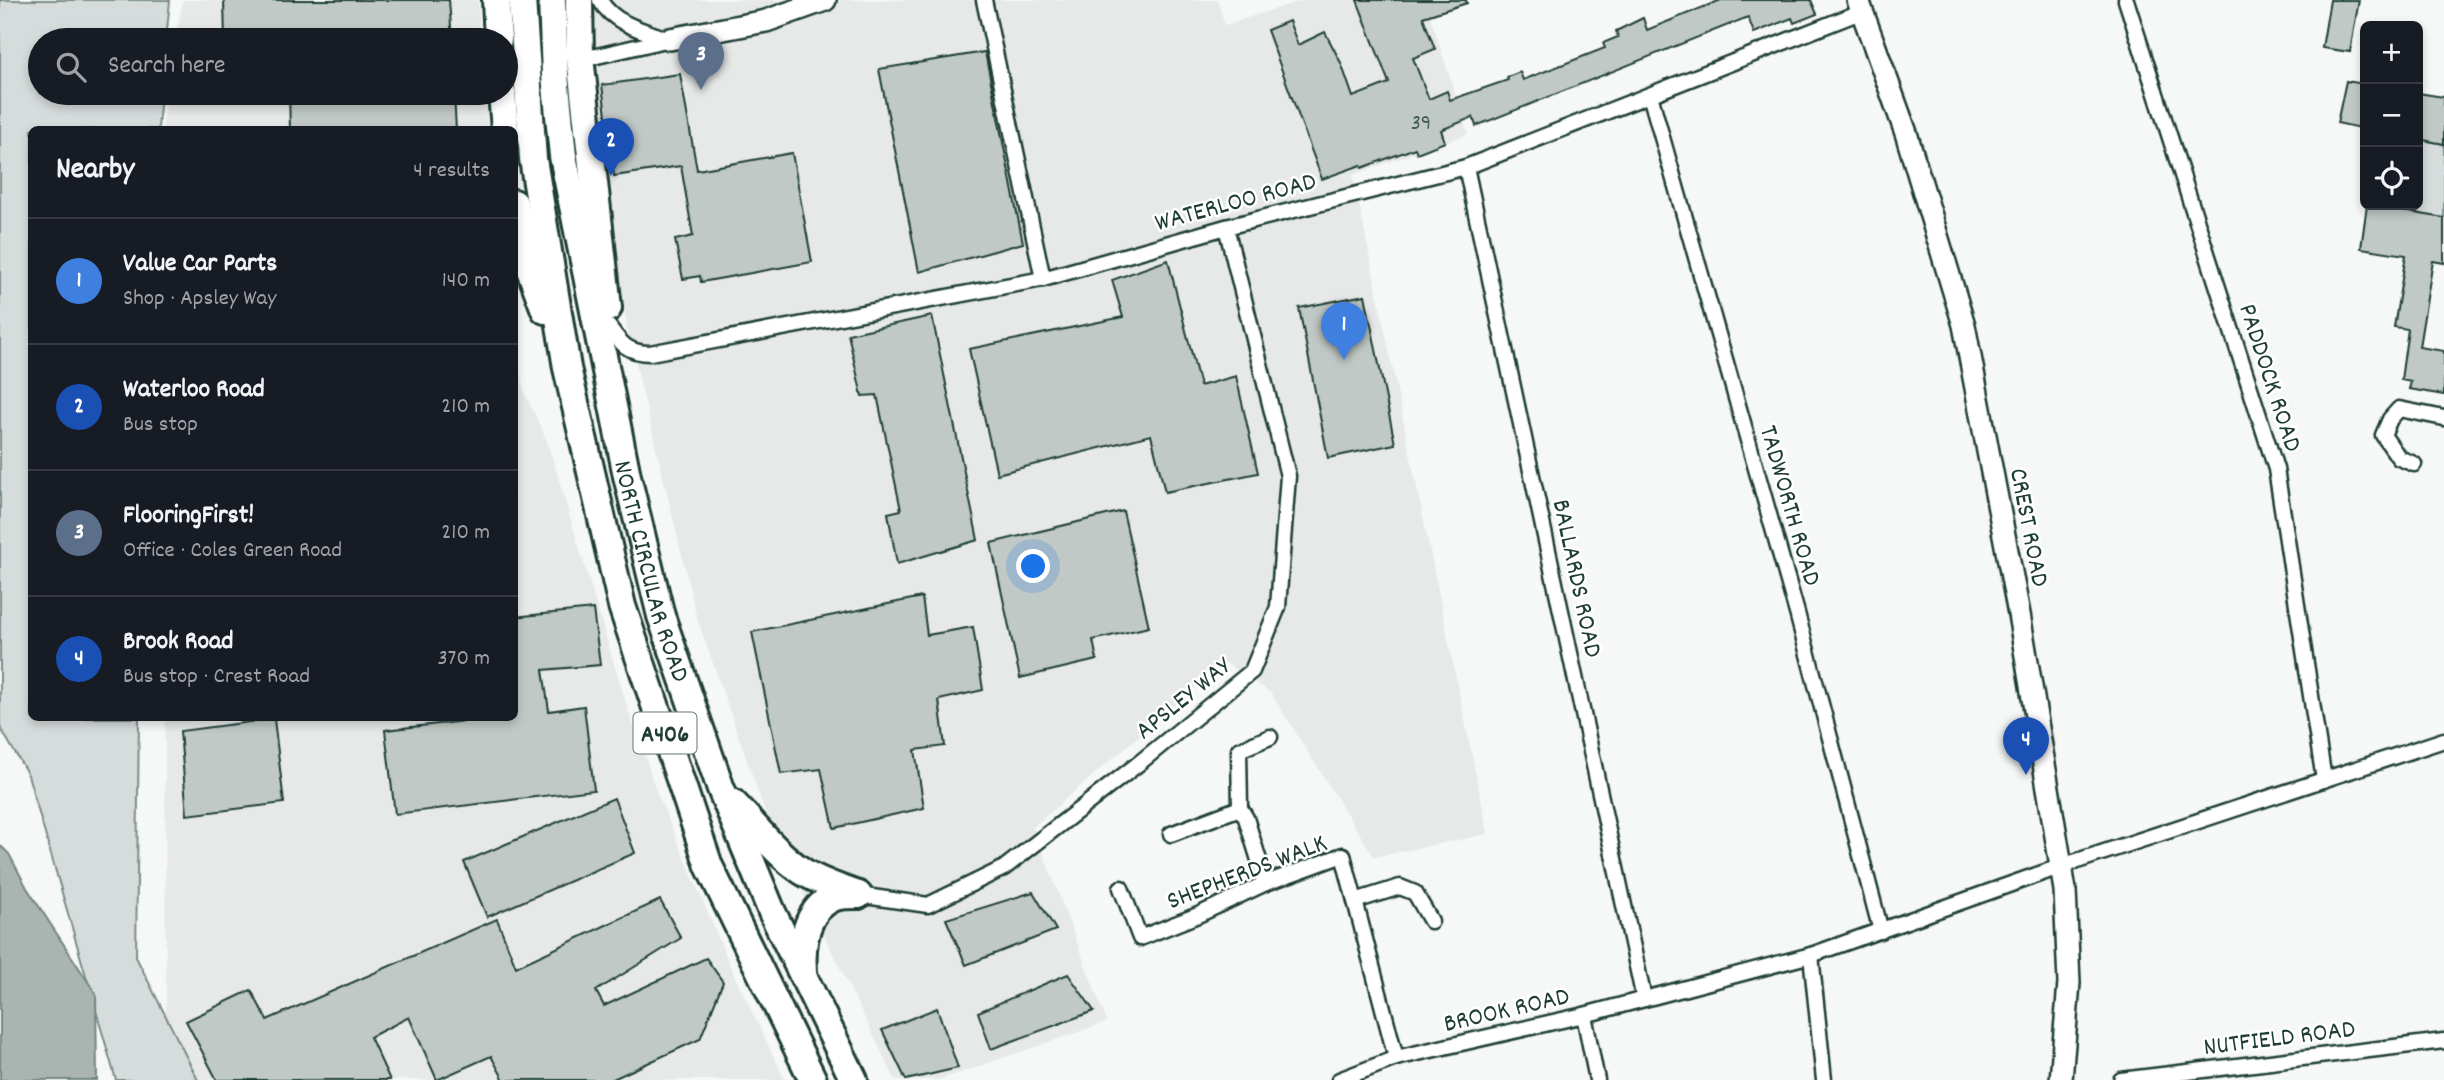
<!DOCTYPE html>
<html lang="en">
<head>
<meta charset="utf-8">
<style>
  :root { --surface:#171b24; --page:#242831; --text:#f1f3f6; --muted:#9ea1a6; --line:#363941; --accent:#92a19f }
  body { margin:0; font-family:Dekko,sans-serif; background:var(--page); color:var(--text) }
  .controls { position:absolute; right:21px; top:21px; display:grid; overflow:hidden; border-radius:10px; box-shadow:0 4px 10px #0003 }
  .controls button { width:63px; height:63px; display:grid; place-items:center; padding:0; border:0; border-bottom:2px solid var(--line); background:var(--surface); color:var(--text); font:35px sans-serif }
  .you { position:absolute; left:1034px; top:567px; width:24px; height:24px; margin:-18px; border:5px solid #fff; border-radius:50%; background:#1a73e8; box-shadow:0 0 0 10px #1a73e833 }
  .badge { display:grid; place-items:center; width:46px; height:46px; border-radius:50%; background:var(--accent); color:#fff; font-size:23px; font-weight:700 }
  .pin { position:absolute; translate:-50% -58px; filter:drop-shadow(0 2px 4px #0008) }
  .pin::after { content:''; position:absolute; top:37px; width:24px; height:21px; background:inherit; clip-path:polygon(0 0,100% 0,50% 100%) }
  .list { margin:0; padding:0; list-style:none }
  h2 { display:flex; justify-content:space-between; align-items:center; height:91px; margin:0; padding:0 28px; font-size:30px }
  h2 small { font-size:23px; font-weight:400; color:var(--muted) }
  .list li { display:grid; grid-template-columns:46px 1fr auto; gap:21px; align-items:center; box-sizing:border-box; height:126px; padding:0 28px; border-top:2px solid var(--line) }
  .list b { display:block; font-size:26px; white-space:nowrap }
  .list p { margin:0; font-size:23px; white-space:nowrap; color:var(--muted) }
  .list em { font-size:23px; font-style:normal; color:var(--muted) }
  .icon { flex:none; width:38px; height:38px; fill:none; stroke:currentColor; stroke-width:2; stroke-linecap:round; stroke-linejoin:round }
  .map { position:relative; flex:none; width:2444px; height:1080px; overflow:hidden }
  .search { position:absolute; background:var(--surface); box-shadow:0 4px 10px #0003; left:28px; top:28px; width:490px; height:77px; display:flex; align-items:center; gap:18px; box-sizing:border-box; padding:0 24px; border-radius:38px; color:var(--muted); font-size:26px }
  .panel { position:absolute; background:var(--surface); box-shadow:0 4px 10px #0003; left:28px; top:126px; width:490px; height:595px; border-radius:10px }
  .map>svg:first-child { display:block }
</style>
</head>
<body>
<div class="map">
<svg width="2444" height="1080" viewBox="0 0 2444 1080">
  <rect width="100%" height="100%" fill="#f6f7f7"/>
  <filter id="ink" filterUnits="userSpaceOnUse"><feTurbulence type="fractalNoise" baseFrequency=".0143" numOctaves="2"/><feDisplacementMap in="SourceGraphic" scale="14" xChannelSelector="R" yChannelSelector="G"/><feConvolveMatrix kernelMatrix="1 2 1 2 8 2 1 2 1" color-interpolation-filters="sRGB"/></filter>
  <g filter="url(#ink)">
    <!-- built -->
    <g fill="#e6e9e8">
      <polygon points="183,0 478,0 480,40 175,40"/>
      <polygon points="591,0 1217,0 1225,25 1304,0 1425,0 1468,134 1353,175 1488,834 1374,857 1271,693 1225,662 1033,827 1107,1022 939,1080 895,1080 769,823 697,618 627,327 593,86"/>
      <polygon points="166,93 484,93 488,129 162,130"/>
      <polygon points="515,350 524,391 547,441 632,723 638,733 655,788 734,975 785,1080 196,1080 166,1025 165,718 514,718"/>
    </g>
    <!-- green -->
    <g fill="#d6dcdb" stroke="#7a8c88" stroke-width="2">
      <polygon points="0,0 170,0 166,40 40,40 40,93 161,93 158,129 32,130 32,718 139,718 136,957 198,1080 116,1080 28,775 0,727"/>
      <polygon points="2418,139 2444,144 2444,218 2369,205 2418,205"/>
    </g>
    <!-- water -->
    <polygon fill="#aab5b1" stroke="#72857f" stroke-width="2" points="0,845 9,854 27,888 96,994 97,1080 0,1080"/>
    <!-- building -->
    <g fill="#c0c9c6" stroke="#1f3d34" stroke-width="2">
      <polygon points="224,0 449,0 452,40 225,40"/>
      <polygon points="1357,0 1466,0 1467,3 1423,17 1435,49 1413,58 1429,99 1447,91 1450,100 1508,80 1507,77 1520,72 1523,80 1605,48 1603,43 1618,37 1616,31 1643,18 1647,30 1721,0 1811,0 1817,14 1794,23 1792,18 1754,33 1748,17 1476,126 1473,117 1441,130 1445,142 1417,153 1415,148 1362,168 1361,165 1322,179 1267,30 1289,21 1298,45 1325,32 1341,63 1353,97 1389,83"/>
      <polygon points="2330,0 2359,0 2350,52 2322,48"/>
      <polygon points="985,52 1023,243 919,272 879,69"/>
      <polygon points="680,74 697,170 792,153 812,262 701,282 700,276 683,279 675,240 693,236 681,166 614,176 602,85"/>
      <polygon points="2346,81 2365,84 2365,129 2337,123"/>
      <polygon points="289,93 454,93 456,130 290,130"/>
      <polygon points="2418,93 2444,97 2444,144 2418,139"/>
      <polygon points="2367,205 2444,218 2444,263 2433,261 2419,347 2444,351 2444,395 2409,389 2411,382 2401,380 2408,329 2394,327 2406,255 2361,248"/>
      <polygon points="1168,260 1200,386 1236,376 1258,473 1165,492 1151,435 997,474 969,349 1123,317 1112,280"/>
      <polygon points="1365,295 1395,444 1328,458 1299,308"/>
      <polygon points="932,316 978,540 897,564 888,513 901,510 877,395 862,396 848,334"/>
      <polygon points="1123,511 1149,627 1093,640 1097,660 1020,678 991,543"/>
      <polygon points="922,597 927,635 973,627 983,690 939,700 945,746 915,750 924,808 834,828 821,769 781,774 752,632"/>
      <polygon points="593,609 600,665 543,670 549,711 584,706 594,790 395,814 385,730 492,718 514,718 514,617"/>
      <polygon points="274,719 284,803 187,815 180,731"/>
      <polygon points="614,798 635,853 487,917 464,862"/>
      <polygon points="1033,892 1056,930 966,965 946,919"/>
      <polygon points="660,900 681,938 596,991 604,1006 706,958 723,982 700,1039 611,1080 504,1080 491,1056 437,1080 409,1017 370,1037 390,1080 217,1080 186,1021 251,990 267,1020 497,919 516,967"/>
      <polygon points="1068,974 1094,1011 991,1049 978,1012"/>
      <polygon points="937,1008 958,1068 906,1080 882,1030"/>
    </g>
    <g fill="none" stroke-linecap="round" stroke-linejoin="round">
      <defs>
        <g id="street">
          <path d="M600,0C613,24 644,31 668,39"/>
          <polyline points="984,0 1043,279"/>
          <polyline points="2126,0 2276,469 2324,780"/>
          <polyline points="580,57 597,56 670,39"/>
          <polyline points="1650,95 1797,613 1881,931"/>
          <polyline points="1466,167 1644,999"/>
          <path d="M609,327C621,344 628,353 650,353L1043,279L1226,227L1466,167L1863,11"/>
          <polyline points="2414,464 2399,458 2383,435 2390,419 2399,409 2444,418"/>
          <polyline points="1240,808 1239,750 1270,737"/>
          <polyline points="1171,834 1240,808 1246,818 1266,883"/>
          <polyline points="1121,888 1140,938 1198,915 1266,883 1343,855 1396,1058"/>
          <polyline points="858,895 928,905 1004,868 1138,764 1252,671 1278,607 1288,476 1226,227"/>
          <polyline points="1355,901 1400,887 1415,893 1431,921"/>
          <polyline points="1811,955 1824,1080"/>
          <polyline points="1584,1015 1597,1080"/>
          <polyline points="1339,1080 1396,1058 1584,1015 1811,955 2062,866 2444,740"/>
          <polyline points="2121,1080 2444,1041"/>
        </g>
        <g id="secondary">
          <polyline points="1858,0 1906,133 1964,325 2019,614 2065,890 2069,983 2061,1080"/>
          <polyline points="670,39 766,21 825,0"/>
        </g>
        <g id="highway">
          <polyline points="496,0 498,40"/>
          <polyline points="522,0 533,159 567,368 622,606 709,866 813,1080"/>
          <path id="s1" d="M552,0L555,75L563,156L627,476L661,616L721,789L772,912L854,1080"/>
          <polyline points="579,0 580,57 608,308"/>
          <polyline points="502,93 505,130"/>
          <polyline points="514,203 523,251 545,310"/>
          <path d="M732,802C755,825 775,853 802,871C819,882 839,888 858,895"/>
          <path d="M803,972C801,945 805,908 835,897C841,895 851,895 858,895"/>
        </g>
      </defs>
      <!-- street casing -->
      <use href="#street" stroke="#1f3d34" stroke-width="19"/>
      <!-- secondary casing -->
      <use href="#secondary" stroke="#1f3d34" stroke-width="26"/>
      <!-- highway casing -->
      <use href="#highway" stroke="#1f3d34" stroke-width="32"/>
      <!-- street -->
      <use href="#street" stroke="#fff" stroke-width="14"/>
      <!-- secondary -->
      <use href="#secondary" stroke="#fff" stroke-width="21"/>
      <!-- highway -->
      <use href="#highway" stroke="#fff" stroke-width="26"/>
    </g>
  </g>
  <g text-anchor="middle" stroke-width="5" stroke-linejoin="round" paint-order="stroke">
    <!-- number labels -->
    <g font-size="23" fill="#476058">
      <text x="1421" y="129">39</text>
    </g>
    <!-- shield labels -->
    <rect fill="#fff" stroke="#627771" stroke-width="2" x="633.5" y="712.5" width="63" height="41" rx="5"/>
    <g font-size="24" font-weight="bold" fill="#1f3d34">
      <text x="665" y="741">A406</text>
    </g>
    <!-- street labels -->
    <g font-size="26" fill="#1f3d34" stroke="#fff">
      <text transform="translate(1235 200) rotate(-15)" y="9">WATERLOO ROAD</text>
      <text transform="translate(2272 377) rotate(72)" y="9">PADDOCK ROAD</text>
      <text transform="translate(1792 505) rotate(74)" y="9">TADWORTH ROAD</text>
      <text transform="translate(2031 527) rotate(79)" y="9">CREST ROAD</text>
      <text dy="9" stroke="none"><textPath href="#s1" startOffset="581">NORTH CIRCULAR ROAD</textPath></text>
      <text transform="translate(1579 578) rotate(78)" y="9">BALLARDS ROAD</text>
      <text transform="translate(1182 697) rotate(-39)" y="9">APSLEY WAY</text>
      <text transform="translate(1246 870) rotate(-21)" y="9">SHEPHERDS WALK</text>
      <text transform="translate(1506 1008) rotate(-13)" y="9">BROOK ROAD</text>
      <text transform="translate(2279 1036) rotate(-7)" y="9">NUTFIELD ROAD</text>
    </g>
  </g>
</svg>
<div class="controls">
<button>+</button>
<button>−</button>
<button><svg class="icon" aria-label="locate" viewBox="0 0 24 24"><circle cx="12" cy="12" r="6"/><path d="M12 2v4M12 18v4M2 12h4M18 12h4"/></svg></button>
</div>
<div class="you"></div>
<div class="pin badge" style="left:1344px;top:360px;background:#3f7fe0">1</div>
<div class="pin badge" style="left:611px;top:176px;background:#1a4fb4">2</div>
<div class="pin badge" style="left:701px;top:90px;background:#5c6f8a">3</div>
<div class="pin badge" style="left:2026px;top:775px;background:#1a4fb4">4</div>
<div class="search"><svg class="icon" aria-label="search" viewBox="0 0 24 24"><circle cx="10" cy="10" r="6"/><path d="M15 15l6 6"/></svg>Search here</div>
<section class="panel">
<h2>Nearby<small>4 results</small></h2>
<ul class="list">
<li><span class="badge" style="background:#3f7fe0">1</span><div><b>Value Car Parts</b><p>Shop · Apsley Way</p></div><em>140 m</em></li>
<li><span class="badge" style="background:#1a4fb4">2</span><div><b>Waterloo Road</b><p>Bus stop</p></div><em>210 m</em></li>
<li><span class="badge" style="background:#5c6f8a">3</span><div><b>FlooringFirst!</b><p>Office · Coles Green Road</p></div><em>210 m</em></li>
<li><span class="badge" style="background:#1a4fb4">4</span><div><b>Brook Road</b><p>Bus stop · Crest Road</p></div><em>370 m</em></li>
</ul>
</section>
</div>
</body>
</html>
